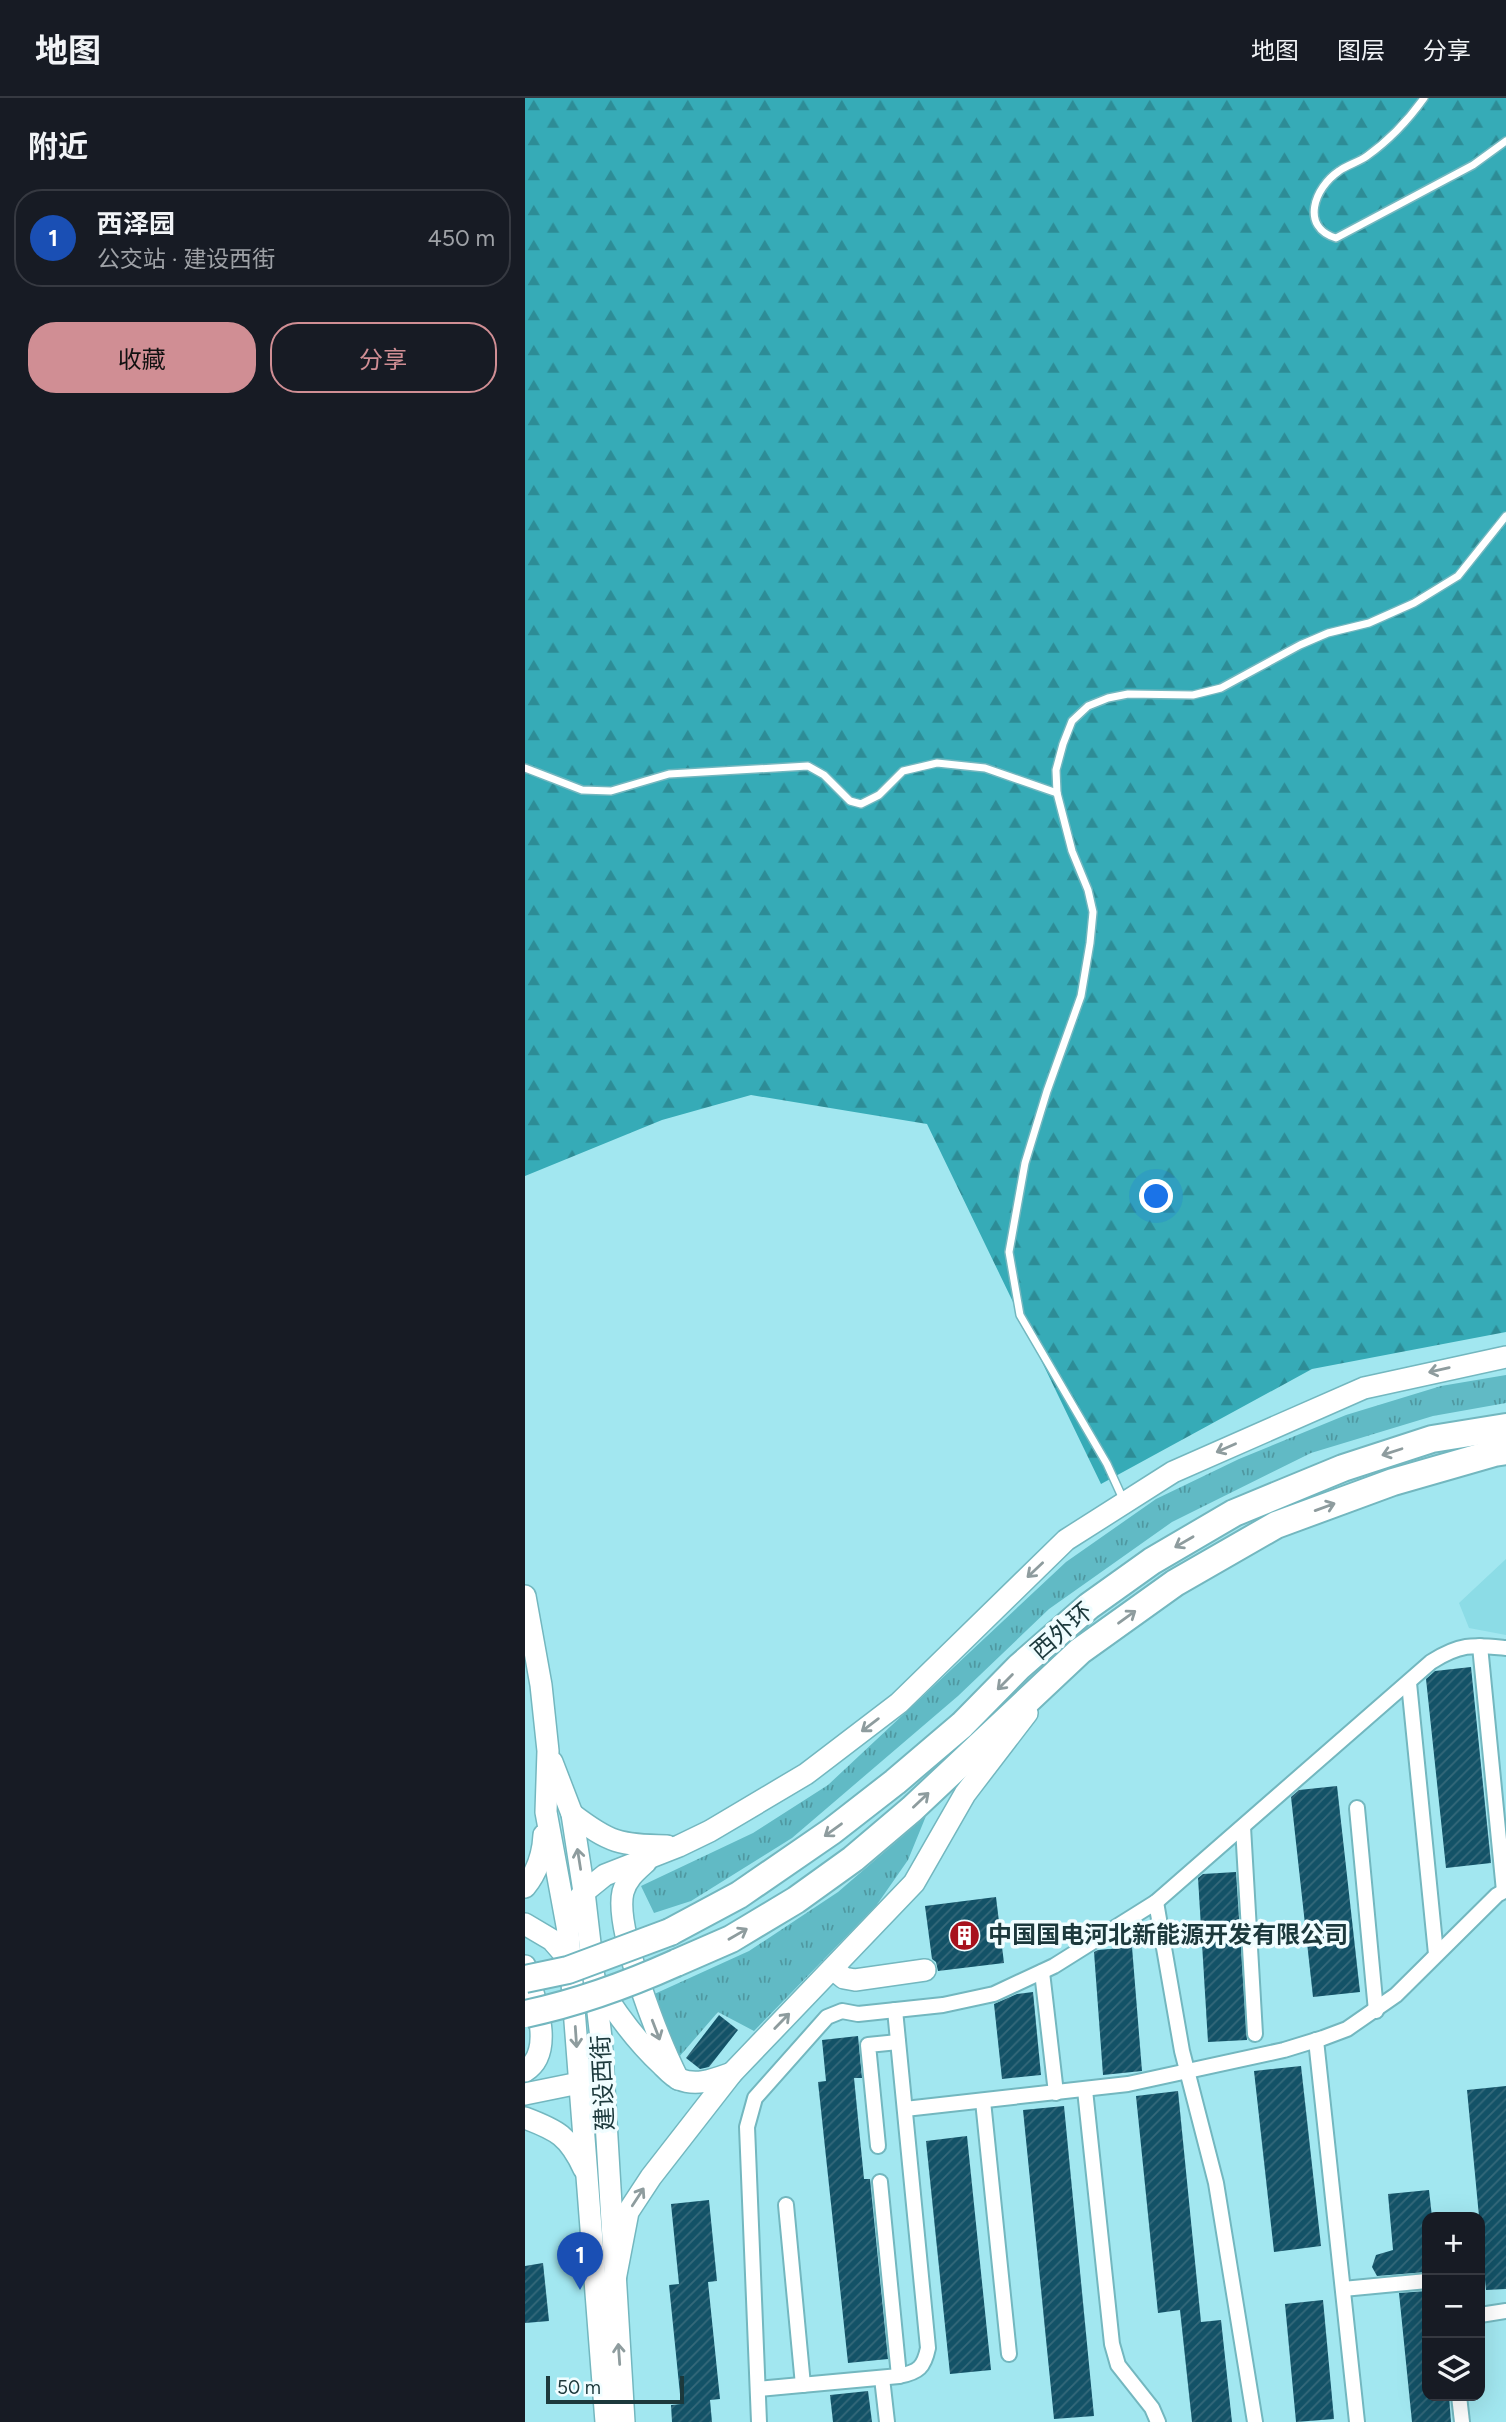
<!DOCTYPE html>
<html lang="zh">
<head>
<meta charset="utf-8">
<style>
  :root { --surface:#171b24; --page:#242831; --text:#f1f3f6; --muted:#9ea1a6; --line:#363941; --accent:#d08e94 }
  body { margin:0; font-family:Figtree,"Noto Sans SC",sans-serif; background:var(--page); color:var(--text) }
  .controls { position:absolute; right:21px; bottom:21px; display:grid; overflow:hidden; border-radius:14px; box-shadow:0 7px 28px #0002 }
  .controls button { width:63px; height:63px; display:grid; place-items:center; padding:0; border:0; border-bottom:2px solid var(--line); background:var(--surface); color:var(--text); font:35px sans-serif }
  .scale { position:absolute; left:21px; bottom:18px; width:138px; box-sizing:border-box; padding-left:7px; border:4px solid #1c393c; border-top:0; font-size:19px; line-height:24px; white-space:nowrap; color:#1c393c; -webkit-text-stroke:5px #f0fdff; paint-order:stroke }
  .you { position:absolute; left:632px; top:1099px; width:24px; height:24px; margin:-18px; border:5px solid #fff; border-radius:50%; background:#1a73e8; box-shadow:0 0 0 10px #1a73e833 }
  .badge { display:grid; place-items:center; width:46px; height:46px; border-radius:50%; background:var(--accent); color:#fff; font-size:23px; font-weight:700 }
  .pin { position:absolute; translate:-50% -58px; filter:drop-shadow(0 2px 4px #0008) }
  .pin::after { content:''; position:absolute; top:37px; width:24px; height:21px; background:inherit; clip-path:polygon(0 0,100% 0,50% 100%) }
  .list { margin:0; padding:0; list-style:none }
  h2 { display:flex; justify-content:space-between; align-items:center; height:91px; margin:0; padding:0 28px; font-size:30px }
  h2 small { font-size:23px; font-weight:400; color:var(--muted) }
  .list li { display:grid; grid-template-columns:46px 1fr auto; gap:21px; align-items:center; box-sizing:border-box; height:98px; margin:0 14px 14px; padding:0 14px; border:2px solid var(--line); border-radius:28px }
  .list b { display:block; font-size:26px; white-space:nowrap }
  .list p { margin:0; font-size:23px; white-space:nowrap; color:var(--muted) }
  .list em { font-size:23px; font-style:normal; color:var(--muted) }
  .actions { display:flex; gap:14px; padding:21px 28px }
  .actions a { flex:1; padding:16px 0; border:2px solid var(--accent); border-radius:28px; text-align:center; font-size:24px; color:var(--accent) }
  .actions .main { background:var(--accent); color:#111 }
  .icon { flex:none; width:38px; height:38px; fill:none; stroke:currentColor; stroke-width:2; stroke-linecap:round; stroke-linejoin:round }
  .map { position:relative; flex:none; width:981px; height:2324px; overflow:hidden }
  header { display:flex; align-items:center; gap:42px; box-sizing:border-box; height:98px; padding:0 35px; background:var(--surface); border-bottom:2px solid var(--line) }
  header strong { font-size:33px }
  nav { display:flex; gap:38px; margin-inline-start:auto; font-size:24px }
  main { display:flex }
  aside { flex:1; background:var(--surface) }
  .map>svg:first-child { display:block }
</style>
</head>
<body>
<header>
<strong>地图</strong>
<nav><a>地图</a><a>图层</a><a>分享</a></nav>
</header>
<main>
<aside>
<h2>附近<small></small></h2>
<ul class="list">
<li><span class="badge" style="background:#1a4fb4">1</span><div><b>西泽园</b><p>公交站 · 建设西街</p></div><em>450 m</em></li>
</ul>
<div class="actions"><a class="main">收藏</a><a>分享</a></div>
</aside>
<div class="map">
<svg width="981" height="2324" viewBox="0 0 981 2324">
  <defs>
    <pattern id="grass-tufts" width="24" height="20" patternUnits="userSpaceOnUse" patternTransform="scale(1.75)"><rect width="24" height="20" fill="#61bac5"/><path d="M3 7l-1-3M5 7V3M7 7l1-3M15 17l-1-3M17 17v-4M19 17l1-3" fill="none" stroke="#4f98a1"/></pattern>
    <pattern id="forest-firs" width="22" height="20" patternUnits="userSpaceOnUse" patternTransform="scale(1.75)"><rect width="22" height="20" fill="#36abb7"/><path d="M5 1l3.5 6h-7zM16 11l3.5 6h-7z" fill="#2d8c96"/></pattern>
    <pattern id="building-hatch" width="6" height="6" patternUnits="userSpaceOnUse" patternTransform="scale(1.75)"><rect width="6" height="6" fill="#135267"/><path d="M-1 1l2-2M0 6l6-6M5 7l2-2" fill="none" stroke="#35697a"/></pattern>
  </defs>
  <rect width="100%" height="100%" fill="#a2e7f0"/>
  <!-- built -->
  <polygon fill="#8cdce6" points="981,1461 981,1537 944,1530 934,1505"/>
  <!-- grass -->
  <g fill="url(#grass-tufts)">
    <polygon points="981,1277 981,1305 908,1318 786,1355 647,1424 524,1511 433,1598 267,1740 166,1803 129,1815 116,1788 228,1735 303,1687 541,1464 631,1401 714,1361 821,1317 916,1288"/>
    <polygon points="401,1718 383,1762 351,1808 229,1933 193,1914 154,1959 125,1898 224,1853 313,1794"/>
  </g>
  <!-- forest -->
  <polygon fill="url(#forest-firs)" points="0,0 981,0 981,1234 787,1271 576,1386 402,1026 226,997 137,1022 0,1078"/>
  <!-- building -->
  <g fill="url(#building-hatch)">
    <polygon points="946,1569 966,1765 921,1770 901,1581 910,1573"/>
    <polygon points="812,1688 835,1894 788,1899 766,1699 774,1692"/>
    <polygon points="711,1774 722,1942 683,1944 673,1780 678,1776"/>
    <polygon points="471,1799 479,1865 413,1873 411,1864 407,1861 400,1808"/>
    <polygon points="607,1849 617,1973 578,1977 569,1854 573,1852"/>
    <polygon points="508,1894 516,1977 477,1981 469,1906 492,1896"/>
    <polygon points="194,1917 213,1932 184,1969 175,1971 161,1960"/>
    <polygon points="333,1938 337,1980 329,1980 339,2081 345,2081 363,2261 323,2265 293,1984 301,1983 297,1942"/>
    <polygon points="776,1968 796,2148 749,2154 729,1973"/>
    <polygon points="981,1988 981,2191 961,2192 942,1992"/>
    <polygon points="653,1993 676,2224 696,2222 707,2324 667,2324 655,2212 633,2215 611,1998"/>
    <polygon points="539,2008 569,2318 529,2321 498,2012"/>
    <polygon points="442,2038 466,2272 425,2276 401,2043"/>
    <polygon points="904,2092 907,2119 902,2119 902,2174 852,2178 847,2169 851,2157 868,2152 863,2096"/>
    <polygon points="184,2102 192,2183 183,2184 195,2301 185,2302 187,2324 147,2324 146,2307 156,2306 144,2187 154,2186 146,2106"/>
    <polygon points="18,2165 24,2223 0,2225 0,2168"/>
    <polygon points="902,2193 902,2298 924,2298 926,2324 887,2324 874,2195"/>
    <polygon points="798,2202 809,2321 771,2324 760,2206"/>
    <polygon points="343,2293 347,2324 308,2324 305,2297"/>
  </g>
  <g fill="none" stroke-linecap="round" stroke-linejoin="round">
    <defs>
      <g id="lane">
        <path d="M899,0C884,21 863,43 842,58C834,64 822,67 814,73C789,90 775,129 811,140L948,67L981,43"/>
        <polyline points="0,670 57,692 86,693 144,676 283,668 299,677 325,703 336,706 354,697 378,673 412,665 460,670 532,695"/>
        <polyline points="598,1401 582,1366 495,1217 484,1154 500,1065 522,993 556,898 565,845 568,814 563,792 547,753 532,695 531,672 538,646 547,623 563,608 583,600 603,596 668,597 696,590 775,547 803,535 844,525 889,505 933,478 981,418"/>
      </g>
      <g id="street">
        <polyline points="955,1548 979,1793"/>
        <polyline points="884,1585 911,1856"/>
        <polyline points="832,1710 851,1913"/>
        <polyline points="718,1729 730,1936"/>
        <path d="M631,1804L906,1564C936,1545 948,1547 981,1550"/>
        <polyline points="517,1874 531,1995"/>
        <polyline points="791,1942 832,2324"/>
        <polyline points="560,1992 587,2246 593,2267 627,2310 633,2324"/>
        <polyline points="458,2003 484,2256"/>
        <polyline points="380,2011 603,1986 759,1952 798,1940 822,1931 871,1897 972,1797 981,1792"/>
        <polyline points="353,2048 343,1947 373,1944"/>
        <polyline points="355,2084 374,2278"/>
        <polyline points="261,2107 278,2287"/>
        <polyline points="818,2191 902,2183"/>
        <polyline points="955,2217 981,2213"/>
        <polyline points="357,2280 362,2324"/>
        <path d="M233,2291L374,2278C394,2274 399,2269 403,2250L370,1912"/>
        <polyline points="934,2298 937,2324"/>
        <polyline points="234,2324 222,2029 230,2000 302,1919 317,1913 333,1916 418,1907 469,1896 529,1868 631,1804 657,1953 691,2085 730,2324"/>
      </g>
      <g id="secondary">
        <polyline points="0,1498 16,1587 23,1653 21,1714 43,1833 81,2324"/>
        <polyline points="27,1664 47,1716 59,1794 76,1940 99,2324"/>
        <path d="M47,1716C85,1745 94,1747 142,1748"/>
        <path d="M121,1764C111,1773 102,1780 98,1794C89,1831 135,1945 153,1981"/>
        <path d="M0,1789C13,1773 18,1757 19,1737"/>
        <polyline points="0,1826 27,1842 47,1865"/>
        <polyline points="43,1833 48,1808 59,1794 80,1777 154,1748 185,1733 281,1676 374,1605 541,1442 648,1374 839,1290 981,1259"/>
        <path d="M0,1868C8,1897 32,1953 0,1973"/>
        <polyline points="308,1871 319,1880 330,1882 400,1872"/>
        <path d="M73,1886C92,1917 111,1943 137,1967C142,1972 148,1979 154,1981C172,1989 190,1981 207,1975"/>
        <polyline points="0,1996 54,1985 64,1978"/>
        <path d="M0,2020C32,2032 44,2038 59,2071"/>
        <polyline points="89,2187 103,2114 126,2079 207,1975 389,1785 440,1696 502,1615"/>
      </g>
      <g id="highway">
        <polyline points="145,1834 214,1797 307,1733 370,1684 437,1627 494,1569 564,1508 627,1463 709,1415 818,1370 907,1341 981,1329"/>
        <polyline points="151,1865 206,1841 271,1802 328,1761 387,1711 555,1553 650,1485 751,1427 868,1384 969,1355 981,1353"/>
      </g>
    </defs>
    <!-- lane casing -->
    <use href="#lane" stroke="#73b7bf" stroke-width="10"/>
    <!-- street casing -->
    <use href="#street" stroke="#73b7bf" stroke-width="18"/>
    <!-- secondary casing -->
    <use href="#secondary" stroke="#73b7bf" stroke-width="24"/>
    <!-- highway casing -->
    <use href="#highway" stroke="#73b7bf" stroke-width="30"/>
    <!-- lane -->
    <use href="#lane" stroke="#fff" stroke-width="7"/>
    <!-- street -->
    <use href="#street" stroke="#fff" stroke-width="14"/>
    <!-- secondary -->
    <use href="#secondary" stroke="#fff" stroke-width="21"/>
    <!-- highway -->
    <use href="#highway" stroke="#fff" stroke-width="26"/>
    <defs>
      <g id="highway-bridge">
        <polyline points="0,1881 43,1872 145,1834"/>
        <path d="M0,1916C52,1905 102,1887 151,1865"/>
      </g>
    </defs>
    <!-- highway-bridge casing -->
    <use href="#highway-bridge" stroke="#73b7bf" stroke-width="30" stroke-linecap="butt"/>
    <!-- highway-bridge -->
    <use href="#highway-bridge" stroke="#fff" stroke-width="26"/>
  </g>
  <!-- one-way arrows -->
  <defs><path id="oneway-shaft" d="M-6 0H5M1.5-3L5.5 0L1.5 3" fill="none" stroke-width="1.6" stroke-linecap="round" stroke-linejoin="round" transform="scale(1.75)"/></defs>
  <g stroke="#8e9c9e">
    <use href="#oneway-shaft" transform="translate(914 1272) rotate(167)"/>
    <use href="#oneway-shaft" transform="translate(701 1350) rotate(156)"/>
    <use href="#oneway-shaft" transform="translate(867 1354) rotate(162)"/>
    <use href="#oneway-shaft" transform="translate(800 1409) rotate(-20)"/>
    <use href="#oneway-shaft" transform="translate(659 1444) rotate(150)"/>
    <use href="#oneway-shaft" transform="translate(510 1472) rotate(137)"/>
    <use href="#oneway-shaft" transform="translate(602 1519) rotate(-36)"/>
    <use href="#oneway-shaft" transform="translate(480 1584) rotate(135)"/>
    <use href="#oneway-shaft" transform="translate(345 1627) rotate(143)"/>
    <use href="#oneway-shaft" transform="translate(396 1702) rotate(-43)"/>
    <use href="#oneway-shaft" transform="translate(308 1732) rotate(144)"/>
    <use href="#oneway-shaft" transform="translate(54 1761) rotate(-99)"/>
    <use href="#oneway-shaft" transform="translate(213 1836) rotate(-30)"/>
    <use href="#oneway-shaft" transform="translate(257 1923) rotate(-46)"/>
    <use href="#oneway-shaft" transform="translate(131 1932) rotate(69)"/>
    <use href="#oneway-shaft" transform="translate(51 1939) rotate(86)"/>
    <use href="#oneway-shaft" transform="translate(113 2099) rotate(-57)"/>
    <use href="#oneway-shaft" transform="translate(94 2256) rotate(-94)"/>
  </g>
  <!-- icons -->
  <defs>
    <symbol id="building-disc" viewBox="-11 -11 22 22"><circle r="9.5" fill="#a8121d" stroke="#f0fdff"/><path d="M-4-6H4V6H1V3H-1V6H-4ZM-2.5-4.3h1.7v1.8h-1.7ZM.8-4.3h1.7v1.8H.8ZM-2.5-1h1.7V.8h-1.7ZM.8-1h1.7V.8H.8Z" fill="#fff"/></symbol>
  </defs>
  <g fill-rule="evenodd">
    <use href="#building-disc" x="422" y="1820" width="35" height="35"/>
  </g>
  <g text-anchor="middle" stroke-width="7" stroke-linejoin="round" paint-order="stroke">
    <!-- street labels -->
    <g font-size="24" fill="#1c393c" stroke="#f0fdff">
      <text transform="translate(537 1533) rotate(-41)" y="8">西外环</text>
      <text transform="translate(78 1985) rotate(-93)" y="8">建设西街</text>
    </g>
    <!-- poi labels -->
    <g font-size="24" font-weight="bold" fill="#1c393c" stroke="#f0fdff" text-anchor="start">
      <text x="463" y="1845">中国国电河北新能源开发有限公司</text>
    </g>
  </g>
</svg>
<div class="controls">
<button>+</button>
<button>−</button>
<button><svg class="icon" aria-label="layers" viewBox="0 0 24 24"><path d="M12 4l9 5-9 5-9-5zM3 14l9 5 9-5"/></svg></button>
</div>
<div class="scale">50 m</div>
<div class="you"></div>
<div class="pin badge" style="left:55px;top:2192px;background:#1a4fb4">1</div>
</div>
</main>
</body>
</html>
